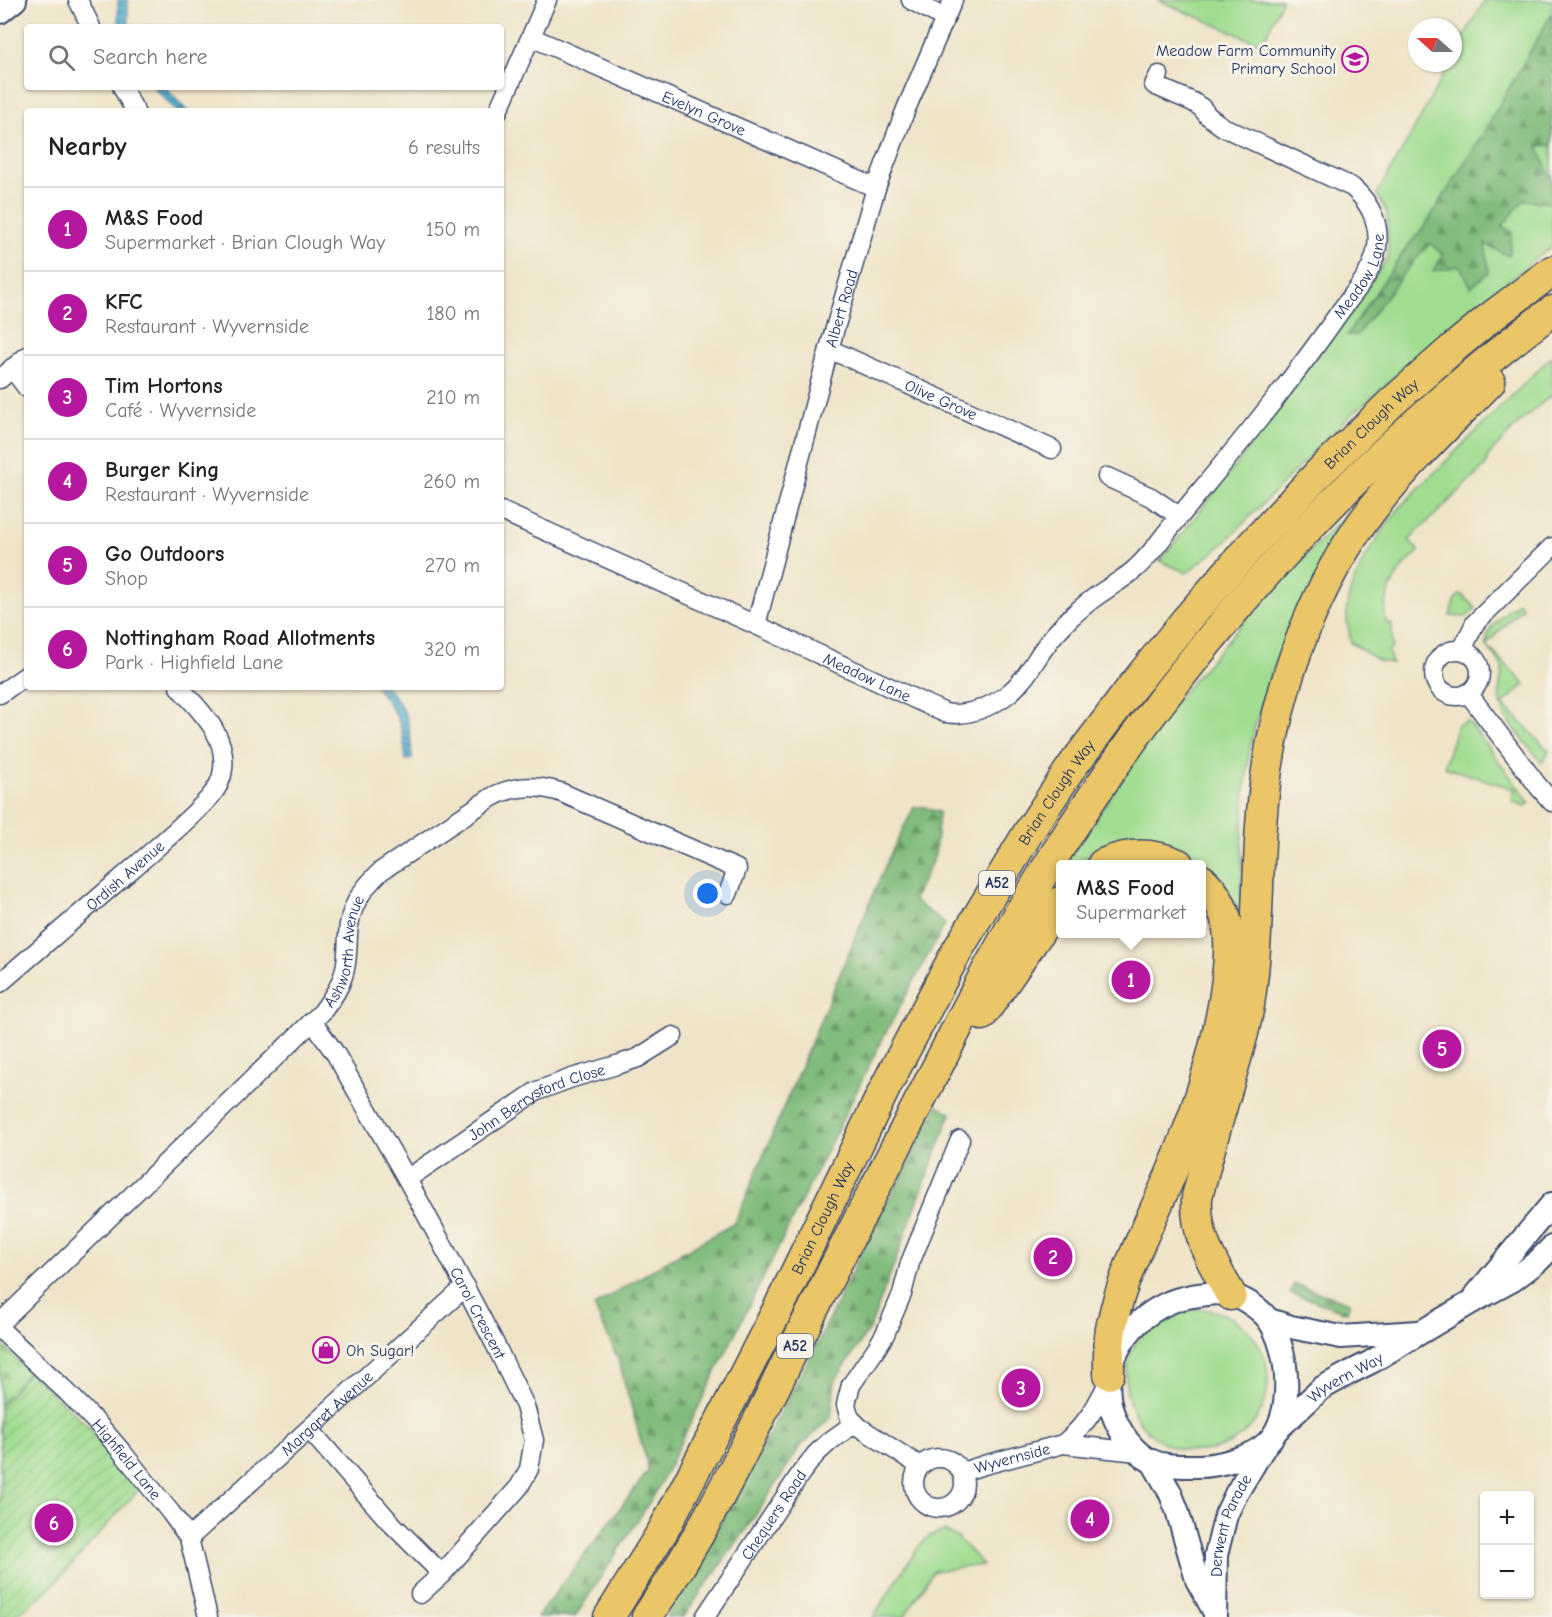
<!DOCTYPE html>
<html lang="en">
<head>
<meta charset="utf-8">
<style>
  :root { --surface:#fff; --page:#f6f6f6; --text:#222; --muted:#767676; --line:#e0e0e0; --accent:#b5179e }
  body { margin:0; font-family:"Comic Neue",sans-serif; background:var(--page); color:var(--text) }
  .controls { position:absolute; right:18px; bottom:18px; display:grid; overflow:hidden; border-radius:6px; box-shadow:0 2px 4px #0004 }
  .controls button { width:54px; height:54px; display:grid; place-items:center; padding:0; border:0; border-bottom:2px solid var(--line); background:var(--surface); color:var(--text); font:30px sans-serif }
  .compass { position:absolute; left:1408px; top:18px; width:54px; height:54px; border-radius:50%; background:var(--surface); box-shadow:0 2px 4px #0004; rotate:291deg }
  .you { position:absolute; left:708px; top:894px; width:21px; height:21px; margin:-15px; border:4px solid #fff; border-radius:50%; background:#1a73e8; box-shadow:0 0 0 9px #1a73e833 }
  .badge { display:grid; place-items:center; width:39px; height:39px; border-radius:50%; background:var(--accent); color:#fff; font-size:20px; font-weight:700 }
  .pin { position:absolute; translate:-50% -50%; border:3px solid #fff; box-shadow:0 2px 6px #0006 }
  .popup { position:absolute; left:1056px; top:860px; width:150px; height:78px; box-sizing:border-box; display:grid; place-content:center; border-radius:6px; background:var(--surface); filter:drop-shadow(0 2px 4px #0005); font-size:20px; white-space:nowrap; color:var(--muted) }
  .popup b { font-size:22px; color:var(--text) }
  .popup::after { content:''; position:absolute; left:50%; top:100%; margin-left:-12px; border:12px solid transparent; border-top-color:var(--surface) }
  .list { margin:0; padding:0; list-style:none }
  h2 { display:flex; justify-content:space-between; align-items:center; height:78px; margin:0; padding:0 24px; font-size:26px }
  h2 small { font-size:20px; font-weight:400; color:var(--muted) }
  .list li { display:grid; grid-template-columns:39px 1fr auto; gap:18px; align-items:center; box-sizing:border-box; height:84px; padding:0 24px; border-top:2px solid var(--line) }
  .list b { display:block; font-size:22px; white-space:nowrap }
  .list p { margin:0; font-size:20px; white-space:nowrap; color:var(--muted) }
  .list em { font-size:20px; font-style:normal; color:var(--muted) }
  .icon { flex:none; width:33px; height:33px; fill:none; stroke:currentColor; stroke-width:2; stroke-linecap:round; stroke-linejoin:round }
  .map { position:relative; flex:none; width:1552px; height:1617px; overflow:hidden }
  .search { position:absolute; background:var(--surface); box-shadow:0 2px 4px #0004; left:24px; top:24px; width:480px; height:66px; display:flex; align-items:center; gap:15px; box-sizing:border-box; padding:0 21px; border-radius:6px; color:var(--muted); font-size:22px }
  .panel { position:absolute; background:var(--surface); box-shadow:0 2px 4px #0004; left:24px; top:108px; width:480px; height:582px; border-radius:6px }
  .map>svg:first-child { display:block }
</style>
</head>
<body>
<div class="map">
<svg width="1552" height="1617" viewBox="0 0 1552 1617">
  <defs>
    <pattern id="forest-firs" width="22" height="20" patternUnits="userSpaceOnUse" patternTransform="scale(1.5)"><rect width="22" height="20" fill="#80bc7b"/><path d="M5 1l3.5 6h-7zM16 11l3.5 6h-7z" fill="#689968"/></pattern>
    <pattern id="cemetery-stones" width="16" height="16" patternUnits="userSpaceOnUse" patternTransform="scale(1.5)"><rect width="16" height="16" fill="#a1dd91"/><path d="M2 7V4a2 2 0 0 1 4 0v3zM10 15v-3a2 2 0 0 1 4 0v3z" fill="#8abe7f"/></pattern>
    <pattern id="garden-furrows" width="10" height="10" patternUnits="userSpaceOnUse" patternTransform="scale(1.5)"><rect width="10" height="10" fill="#a1dd91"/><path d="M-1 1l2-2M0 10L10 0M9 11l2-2" fill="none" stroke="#8abe7f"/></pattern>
    <pattern id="water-rules" width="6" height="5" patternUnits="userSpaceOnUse" patternTransform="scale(1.5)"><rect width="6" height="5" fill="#51b0d0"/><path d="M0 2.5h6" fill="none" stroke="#4290ac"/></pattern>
  </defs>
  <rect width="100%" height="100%" fill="#f7f3e8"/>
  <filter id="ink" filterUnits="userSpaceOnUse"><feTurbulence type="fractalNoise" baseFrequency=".0167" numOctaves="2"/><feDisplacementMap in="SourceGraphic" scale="12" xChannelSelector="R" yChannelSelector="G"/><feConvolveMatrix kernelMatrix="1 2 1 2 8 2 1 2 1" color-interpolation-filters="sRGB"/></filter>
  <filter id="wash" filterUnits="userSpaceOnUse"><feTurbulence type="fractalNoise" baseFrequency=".008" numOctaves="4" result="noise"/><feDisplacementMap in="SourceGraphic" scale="24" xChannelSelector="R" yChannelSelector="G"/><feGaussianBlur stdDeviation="1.35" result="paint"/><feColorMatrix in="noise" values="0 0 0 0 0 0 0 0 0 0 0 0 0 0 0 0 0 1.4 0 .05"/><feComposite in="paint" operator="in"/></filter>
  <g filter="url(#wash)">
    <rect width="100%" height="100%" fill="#efe4c8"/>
    <!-- grass -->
    <g fill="#a1dd91" stroke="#5e8678" stroke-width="1.5">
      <polygon points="1158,0 1282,0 1262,45"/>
      <polygon points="1485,0 1552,0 1552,246 1472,310 1343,422 1222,545 1187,573 1160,561 1237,464 1388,258 1387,213 1377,194 1421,117 1449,63 1453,63 1453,55"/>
      <path d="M1552,356V397L1550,396L1520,422L1488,456L1486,465L1409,540L1419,551C1413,558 1404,565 1399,572C1391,584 1380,611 1387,624H1392V648L1388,651L1392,663L1379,661L1351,643C1350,635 1348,627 1347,620C1343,583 1380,532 1402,505Z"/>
      <polygon points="1353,507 1357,511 1285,640 1271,674 1261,705 1250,746 1245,791 1242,837 1242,922 1225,883 1202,859 1183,847 1132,840 1100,847 1077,864 1069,864 1066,862 1174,703 1262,600"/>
      <polygon points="1461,594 1476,609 1466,617 1450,616 1455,599"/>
      <path d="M1518,602L1522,607L1486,645L1525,684L1503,704L1549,751L1542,763L1506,718C1501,707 1498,696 1500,684C1501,678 1504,671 1501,665C1497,658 1491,651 1486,645C1487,625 1504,615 1518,602Z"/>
      <polygon points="1468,721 1530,803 1525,806 1512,801 1515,789 1444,767 1457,725"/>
      <circle cx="1197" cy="1380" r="71"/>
      <polygon points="944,1531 957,1537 983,1565 933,1571 904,1617 873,1617 919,1546 929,1536"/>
    </g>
    <!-- forest -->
    <g fill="url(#forest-firs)" stroke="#4e766c" stroke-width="1.5">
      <polygon points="1552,13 1552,145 1538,146 1552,182 1552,203 1524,200 1502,226 1512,232 1509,256 1485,244 1489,272 1471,287 1460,266 1433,271 1443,255 1430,243 1403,274 1357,335 1347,335 1406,248 1424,227 1481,137"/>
      <polygon points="914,807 924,807 939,812 935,855 913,900 945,924 885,1034 656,1492 575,1617 537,1617 649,1470 618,1359 594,1306 665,1262 735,1223 889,857"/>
      <polygon points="937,1105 951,1113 870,1328 835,1381 831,1417 799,1448 746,1530 702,1590 684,1617 666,1617 729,1508 819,1340 869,1236 913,1155"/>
      <polygon points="1294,1284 1350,1303 1347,1312 1290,1293"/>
    </g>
    <!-- cemetery -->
    <polygon fill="url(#cemetery-stones)" stroke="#5e8678" stroke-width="1.5" points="0,1343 29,1372 0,1406"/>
    <!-- garden -->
    <polygon fill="url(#garden-furrows)" stroke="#5e8678" stroke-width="1.5" points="29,1372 87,1425 139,1489 50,1589 13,1617 0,1617 0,1406"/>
    <!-- water -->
    <g fill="url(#water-rules)" stroke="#367097" stroke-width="1.5">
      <polygon points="118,0 128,0 128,19 130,27 122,27 118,19"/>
      <polygon points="153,87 165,87 187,111 177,111"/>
      <path d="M376,687H387C410,713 410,726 412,759L406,760C403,725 399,715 376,687Z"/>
    </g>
  </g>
  <g filter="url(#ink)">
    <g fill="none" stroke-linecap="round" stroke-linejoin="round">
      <defs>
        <g id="minor">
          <polyline points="78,0 91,27"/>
          <polyline points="911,0 944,18"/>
          <path id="s1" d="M531,37L876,188"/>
          <polyline points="122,87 135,111"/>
          <polyline points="498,111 547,0"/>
          <path id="s2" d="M829,349L1052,449"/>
          <polyline points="12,368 27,388"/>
          <polyline points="0,379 27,356"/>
          <polyline points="1107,477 1151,497 1179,516"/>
          <path id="s3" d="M501,511L756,625L945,713C967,717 991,707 1008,694C1026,680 1034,661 1047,644C1054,634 1063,625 1071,617C1082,607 1094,597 1107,589C1117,582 1128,576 1136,568C1153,553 1165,533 1180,516C1234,450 1290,384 1339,313C1352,295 1369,277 1375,256C1383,229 1372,204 1352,187L1223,127L1216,122L1207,115L1202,108L1193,102L1154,85L1159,75"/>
          <path id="s4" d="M756,625L829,349L876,188L906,109L953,0"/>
          <polyline points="1462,650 1475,623 1552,547"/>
          <circle cx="1457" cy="673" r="23"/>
          <polyline points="1468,693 1538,786 1552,802"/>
          <polyline points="0,694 27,675"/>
          <path id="s5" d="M0,983C44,945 88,907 132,869C158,846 186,823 210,797C217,789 222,780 223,769C227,734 200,711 179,687"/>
          <path id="s6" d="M312,1021L335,1053L407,1179L440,1240L495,1344L525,1406L534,1440L529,1469L519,1487L442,1574L420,1594"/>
          <path id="s7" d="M407,1179L537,1091L572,1078L620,1064L638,1058L673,1036"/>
          <path id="s8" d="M0,1323L322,1012C330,1001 339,990 343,976C348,962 347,949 348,935C349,907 362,889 381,871L492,797C514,785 537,785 560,792L737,869L728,894"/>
          <path id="s9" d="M0,1329L67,1392L99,1425L122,1452L171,1513L189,1538L208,1617"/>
          <polyline points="309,1429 389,1521 442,1574"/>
          <path d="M1063,1444C1086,1425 1095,1409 1108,1383"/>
          <circle cx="939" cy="1483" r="25"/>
          <polyline points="920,1466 859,1427 850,1418 846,1405 847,1400 851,1385 876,1349 885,1334 902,1294 910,1263 960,1140"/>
          <path id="s10" d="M962,1472L984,1465L1063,1444L1138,1452"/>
          <path id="s11" d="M189,1538L465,1287"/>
          <path id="s12" d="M705,1617L801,1473L816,1454L830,1441L855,1423"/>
        </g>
        <g id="tertiary">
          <polyline points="0,12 15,0"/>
          <path d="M1217,1293C1221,1294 1226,1294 1230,1295C1243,1297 1260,1309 1268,1319C1290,1349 1295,1416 1267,1443C1252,1457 1218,1466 1199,1466C1183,1466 1164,1467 1149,1460C1133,1451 1122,1435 1115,1419C1095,1372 1124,1323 1168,1303C1183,1296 1200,1295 1217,1293Z"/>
          <polyline points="1476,1295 1552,1204"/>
          <polyline points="1269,1320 1291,1327 1341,1337 1418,1332"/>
          <path id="s13" d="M1279,1428L1322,1388L1351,1372L1371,1362L1470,1303L1513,1280L1538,1261L1552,1247"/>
          <polyline points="1152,1461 1170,1492 1177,1510 1197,1580 1214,1611"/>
          <path id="s14" d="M1215,1617L1216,1555L1226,1515L1236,1494L1266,1444"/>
        </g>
        <g id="trunk">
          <path d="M1103,864C1127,853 1153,853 1178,864"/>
          <polyline points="982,1015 1060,902"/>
          <path d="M1231,1295C1212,1262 1195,1236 1197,1197C1207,1158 1218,1119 1230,1079C1237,1055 1245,1030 1249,1005C1261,927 1255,848 1267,770C1281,677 1315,584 1373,508C1408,463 1450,423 1490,382"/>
          <path d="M1109,1374C1109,1357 1108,1341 1112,1324C1123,1272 1149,1225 1170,1176C1195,1118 1215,1057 1225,994C1231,952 1236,911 1202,880"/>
          <path id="s15" d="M609,1617L664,1529L721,1420L779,1307L888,1082L957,951L1028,833L1071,768L1132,687L1186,620L1247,550L1319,473L1390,404L1451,350L1487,320L1552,271"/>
          <path d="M647,1617C660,1597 674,1577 686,1556C729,1484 764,1408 801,1334C844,1247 889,1161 933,1075C952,1039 969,1003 989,967C1128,713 1319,485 1552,311"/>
        </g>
      </defs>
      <!-- minor casing -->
      <use href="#minor" stroke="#3b4a6e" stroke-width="21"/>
      <!-- tertiary casing -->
      <use href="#tertiary" stroke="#3b4a6e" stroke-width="26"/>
      <!-- trunk casing -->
      <use href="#trunk" stroke="#3b4a6e" stroke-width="33"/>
      <!-- minor -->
      <use href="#minor" stroke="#fff" stroke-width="18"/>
      <!-- tertiary -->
      <use href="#tertiary" stroke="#fff" stroke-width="22"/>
      <!-- trunk -->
      <use href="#trunk" stroke="#eac669" stroke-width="30"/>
    </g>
  </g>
  <!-- icons -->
  <defs>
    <symbol id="school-ring" viewBox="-11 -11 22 22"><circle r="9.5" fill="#f7f3e8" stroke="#b5179e" stroke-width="1.5"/><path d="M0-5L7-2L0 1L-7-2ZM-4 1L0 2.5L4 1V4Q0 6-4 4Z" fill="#b5179e"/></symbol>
    <symbol id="shop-ring" viewBox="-11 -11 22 22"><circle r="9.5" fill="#f7f3e8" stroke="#b5179e" stroke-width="1.5"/><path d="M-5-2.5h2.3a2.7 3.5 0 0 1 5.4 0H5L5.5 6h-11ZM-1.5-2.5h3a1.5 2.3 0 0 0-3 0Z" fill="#b5179e"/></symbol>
  </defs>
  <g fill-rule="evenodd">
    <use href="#school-ring" x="1340" y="44" width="30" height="30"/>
    <use href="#shop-ring" x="311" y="1335" width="30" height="30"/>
  </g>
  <g text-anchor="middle" stroke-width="6" stroke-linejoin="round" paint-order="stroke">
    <!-- shield labels -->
    <g fill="#f7f3e8" stroke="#5d6a87" stroke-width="1.5">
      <rect x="979" y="871" width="36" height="24" rx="4.5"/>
      <rect x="777" y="1334" width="36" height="24" rx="4.5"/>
    </g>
    <g font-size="15" font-weight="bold" fill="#1b2f5e">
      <text x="997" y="888">A52</text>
      <text x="795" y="1351">A52</text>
    </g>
    <!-- poi labels -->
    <g font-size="16" fill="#1b2f5e" stroke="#f7f3e8" text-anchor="end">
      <text x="1336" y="56">Meadow Farm Community<tspan x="1336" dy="18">Primary School</tspan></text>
      <text x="346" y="1356" text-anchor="start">Oh Sugar!</text>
    </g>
    <!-- street labels -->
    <g font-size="16" fill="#1b2f5e" stroke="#f7f3e8">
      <text dy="6" stroke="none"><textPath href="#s1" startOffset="189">Evelyn Grove</textPath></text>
      <text dy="6" stroke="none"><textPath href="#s3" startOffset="1106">Meadow Lane</textPath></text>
      <text dy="6" stroke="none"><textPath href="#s4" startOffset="328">Albert Road</textPath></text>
      <text dy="6" stroke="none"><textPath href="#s2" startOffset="123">Olive Grove</textPath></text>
      <text dy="6" stroke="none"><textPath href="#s15" startOffset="1425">Brian Clough Way</textPath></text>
      <text dy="6" stroke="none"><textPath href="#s3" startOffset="402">Meadow Lane</textPath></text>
      <text dy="6" stroke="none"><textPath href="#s15" startOffset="939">Brian Clough Way</textPath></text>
      <text dy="6" stroke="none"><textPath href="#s5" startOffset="165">Ordish Avenue</textPath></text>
      <text dy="6" stroke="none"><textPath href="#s8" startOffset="514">Ashworth Avenue</textPath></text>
      <text dy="6" stroke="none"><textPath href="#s7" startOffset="152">John Berrysford Close</textPath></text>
      <text dy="6" stroke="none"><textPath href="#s15" startOffset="453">Brian Clough Way</textPath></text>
      <text dy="6" stroke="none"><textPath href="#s6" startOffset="336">Carol Crescent</textPath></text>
      <text dy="6" stroke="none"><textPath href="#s13" startOffset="84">Wyvern Way</textPath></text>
      <text dy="6" stroke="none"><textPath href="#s11" startOffset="186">Margaret Avenue</textPath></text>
      <text dy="6" stroke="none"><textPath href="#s10" startOffset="52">Wyvernside</textPath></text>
      <text dy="6" stroke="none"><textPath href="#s9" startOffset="182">Highfield Lane</textPath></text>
      <text dy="6" stroke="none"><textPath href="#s12" startOffset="123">Chequers Road</textPath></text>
      <text dy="6" stroke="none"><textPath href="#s14" startOffset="94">Derwent Parade</textPath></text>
    </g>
  </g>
</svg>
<div class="controls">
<button>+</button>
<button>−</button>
</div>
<svg class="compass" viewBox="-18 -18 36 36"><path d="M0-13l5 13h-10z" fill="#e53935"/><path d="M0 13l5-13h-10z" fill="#767676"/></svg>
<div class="you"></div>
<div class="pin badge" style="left:1131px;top:980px">1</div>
<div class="popup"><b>M&amp;S Food</b>Supermarket</div>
<div class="pin badge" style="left:1053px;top:1257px">2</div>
<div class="pin badge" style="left:1021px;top:1388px">3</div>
<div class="pin badge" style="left:1090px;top:1519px">4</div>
<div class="pin badge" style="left:1442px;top:1049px">5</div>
<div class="pin badge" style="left:54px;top:1523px">6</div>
<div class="search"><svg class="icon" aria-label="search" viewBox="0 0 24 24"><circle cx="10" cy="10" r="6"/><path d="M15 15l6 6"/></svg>Search here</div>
<section class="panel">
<h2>Nearby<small>6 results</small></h2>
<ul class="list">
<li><span class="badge">1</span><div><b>M&amp;S Food</b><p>Supermarket · Brian Clough Way</p></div><em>150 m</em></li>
<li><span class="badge">2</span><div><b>KFC</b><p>Restaurant · Wyvernside</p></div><em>180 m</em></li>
<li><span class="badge">3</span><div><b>Tim Hortons</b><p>Café · Wyvernside</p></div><em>210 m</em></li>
<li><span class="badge">4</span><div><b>Burger King</b><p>Restaurant · Wyvernside</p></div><em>260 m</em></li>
<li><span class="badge">5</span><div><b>Go Outdoors</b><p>Shop</p></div><em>270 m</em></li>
<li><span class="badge">6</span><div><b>Nottingham Road Allotments</b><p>Park · Highfield Lane</p></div><em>320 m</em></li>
</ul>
</section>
</div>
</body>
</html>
